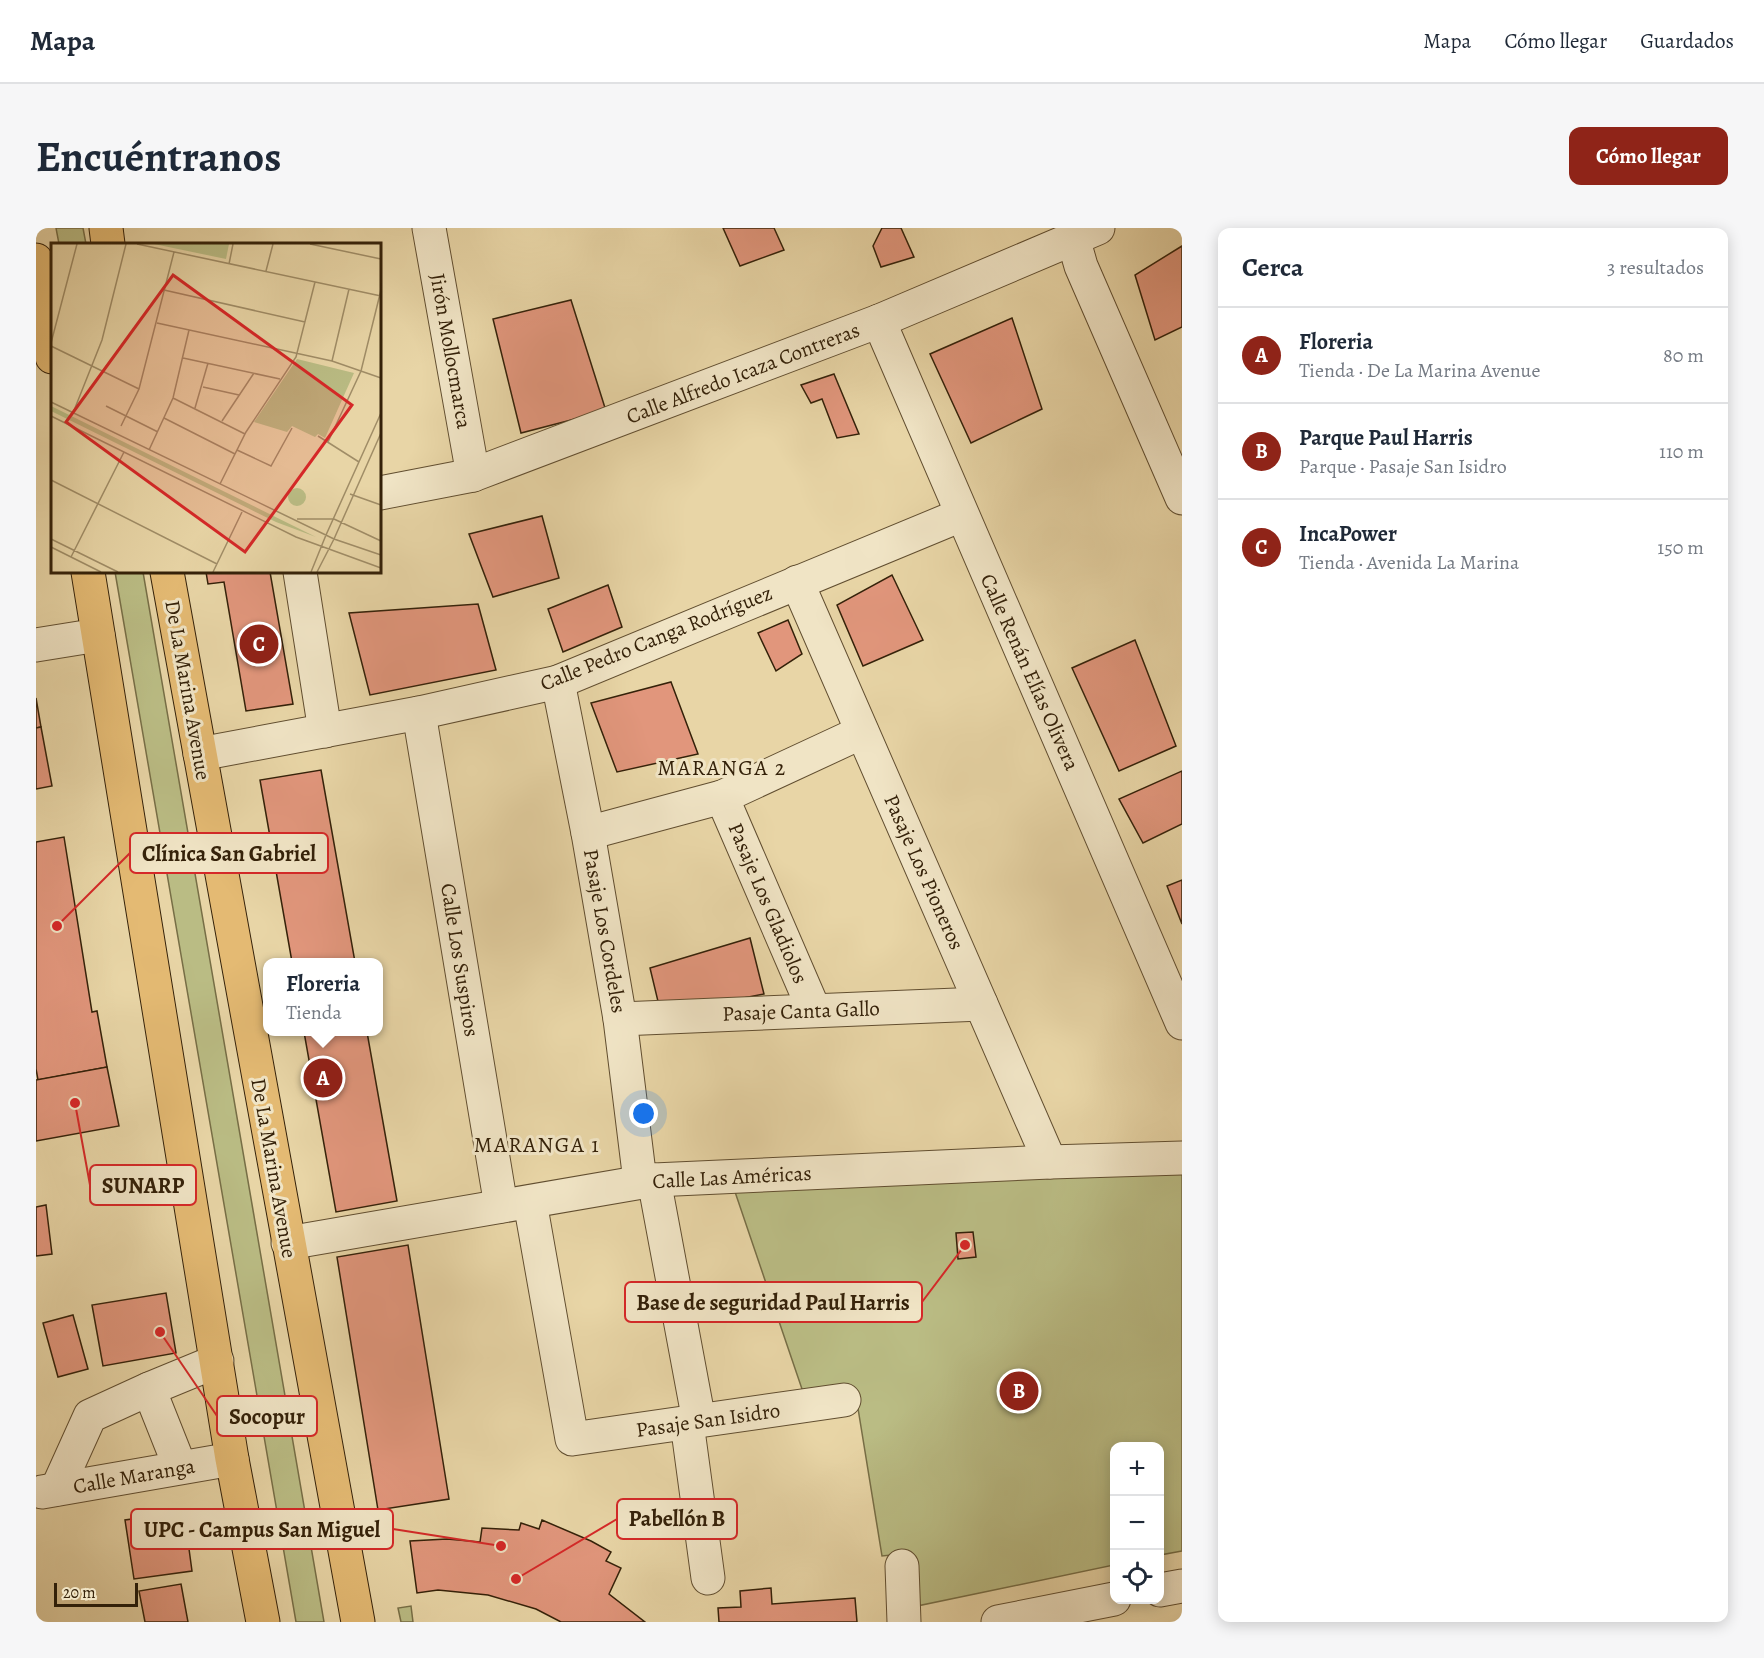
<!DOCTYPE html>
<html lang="es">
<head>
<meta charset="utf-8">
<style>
  :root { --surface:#fff; --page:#f6f6f7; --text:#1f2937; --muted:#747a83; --line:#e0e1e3; --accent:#8f2418 }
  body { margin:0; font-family:Alegreya,serif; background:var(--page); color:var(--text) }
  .controls { position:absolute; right:18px; bottom:18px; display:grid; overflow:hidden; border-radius:12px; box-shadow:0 3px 15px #0003 }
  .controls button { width:54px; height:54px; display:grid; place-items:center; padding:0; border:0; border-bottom:2px solid var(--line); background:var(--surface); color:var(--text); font:30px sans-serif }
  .scale { position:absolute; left:18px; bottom:15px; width:84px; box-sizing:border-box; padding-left:6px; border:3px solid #342109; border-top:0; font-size:16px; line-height:21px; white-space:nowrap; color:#342109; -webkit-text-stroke:4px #f0e4c5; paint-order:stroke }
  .you { position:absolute; left:608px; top:886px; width:21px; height:21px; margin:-15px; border:4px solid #fff; border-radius:50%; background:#1a73e8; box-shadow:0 0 0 9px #1a73e833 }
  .badge { display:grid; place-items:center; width:39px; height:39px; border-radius:50%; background:var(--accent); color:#fff; font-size:20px; font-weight:700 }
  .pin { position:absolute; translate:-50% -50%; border:3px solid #fff; box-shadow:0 2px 6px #0006 }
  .popup { position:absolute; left:227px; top:730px; width:120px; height:78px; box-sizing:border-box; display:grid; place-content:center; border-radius:12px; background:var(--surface); filter:drop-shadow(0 2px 4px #0005); font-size:20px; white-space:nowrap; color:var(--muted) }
  .popup b { font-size:22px; color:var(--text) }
  .popup::after { content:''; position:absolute; left:50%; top:100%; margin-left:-12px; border:12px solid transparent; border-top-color:var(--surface) }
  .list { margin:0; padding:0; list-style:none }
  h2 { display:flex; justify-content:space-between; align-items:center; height:78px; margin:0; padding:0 24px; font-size:26px }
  h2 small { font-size:20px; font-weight:400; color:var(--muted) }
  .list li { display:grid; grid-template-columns:39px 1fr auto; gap:18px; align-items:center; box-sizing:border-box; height:96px; padding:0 24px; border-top:2px solid var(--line) }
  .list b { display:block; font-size:22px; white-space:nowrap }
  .list p { margin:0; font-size:20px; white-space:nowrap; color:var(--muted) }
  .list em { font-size:20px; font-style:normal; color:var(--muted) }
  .icon { flex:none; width:33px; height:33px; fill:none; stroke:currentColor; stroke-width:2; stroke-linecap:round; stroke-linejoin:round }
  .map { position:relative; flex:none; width:1146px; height:1394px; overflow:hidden; border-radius:12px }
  header { display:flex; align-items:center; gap:36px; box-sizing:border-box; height:84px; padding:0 30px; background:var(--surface); border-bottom:2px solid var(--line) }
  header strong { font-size:28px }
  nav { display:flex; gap:33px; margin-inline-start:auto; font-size:21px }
  .intro { display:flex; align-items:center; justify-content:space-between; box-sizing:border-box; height:144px; padding:0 36px }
  h1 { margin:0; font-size:42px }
  .button { padding:15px 27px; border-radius:12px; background:var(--accent); color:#fff; font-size:21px; font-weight:700 }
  main { display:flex; gap:36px; padding:0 36px }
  aside { flex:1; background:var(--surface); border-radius:12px; box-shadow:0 3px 15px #0003 }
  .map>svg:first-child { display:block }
</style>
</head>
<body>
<header>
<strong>Mapa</strong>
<nav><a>Mapa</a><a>Cómo llegar</a><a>Guardados</a></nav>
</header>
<div class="intro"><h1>Encuéntranos</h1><a class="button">Cómo llegar</a></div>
<main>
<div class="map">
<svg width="1146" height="1394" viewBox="0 0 1146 1394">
  <rect width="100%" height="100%" fill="#e8d5a6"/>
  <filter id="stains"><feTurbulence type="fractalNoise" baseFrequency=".00333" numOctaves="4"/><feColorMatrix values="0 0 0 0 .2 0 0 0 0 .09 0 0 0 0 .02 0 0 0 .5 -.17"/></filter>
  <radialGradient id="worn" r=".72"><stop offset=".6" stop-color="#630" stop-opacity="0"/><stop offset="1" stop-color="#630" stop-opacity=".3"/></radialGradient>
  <!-- green -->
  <g fill="#babc84" stroke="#776e46" stroke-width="1.5">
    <polygon points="20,0 47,0 50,16 23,16"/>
    <polygon points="79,344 107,344 288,1394 260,1394"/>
    <polygon points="1146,945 1146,1323 1124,1327 1124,1218 1078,1218 1078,1337 881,1378 874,1325 846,1328 819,1162 767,1164 696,955"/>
    <polygon points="375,1378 377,1394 365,1394 362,1380"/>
  </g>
  <!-- building -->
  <g fill="#e1967c" stroke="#342109" stroke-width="1.5">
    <polygon points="687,0 738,0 748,22 704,38"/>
    <polygon points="865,0 878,29 845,39 837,18 846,0"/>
    <polygon points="1146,18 1146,99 1119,112 1099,47"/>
    <polygon points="535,72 570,183 485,205 457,91"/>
    <polygon points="976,90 1006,181 935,215 894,126"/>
    <polygon points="798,146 823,206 801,210 786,171 775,175 765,157"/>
    <polygon points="506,288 523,350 457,369 433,306"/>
    <polygon points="170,344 234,344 257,476 210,483 188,354 172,356"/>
    <polygon points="856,347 887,412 827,438 801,377"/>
    <polygon points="572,357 586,399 527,424 512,381"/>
    <polygon points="442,376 460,442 334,467 313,385"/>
    <polygon points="752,392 766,426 740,443 722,405"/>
    <polygon points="1099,412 1140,518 1083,543 1036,440"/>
    <polygon points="635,454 662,526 581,544 555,475"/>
    <polygon points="0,470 5,499 0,500"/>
    <polygon points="5,499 16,558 0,561 0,500"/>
    <polygon points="285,542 319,734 256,734 224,552"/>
    <polygon points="1146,543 1146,596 1107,615 1083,571"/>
    <polygon points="28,609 56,784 61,783 71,839 2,852 0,841 0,614"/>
    <polygon points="1146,652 1146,696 1131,658"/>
    <polygon points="714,710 728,766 625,786 614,740"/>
    <polygon points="268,804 331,804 361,973 300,984"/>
    <polygon points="71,839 83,898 0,913 0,852"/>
    <polygon points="10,977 16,1026 0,1028 0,979"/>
    <polygon points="937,1004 940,1029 922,1031 920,1005"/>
    <polygon points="372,1017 413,1271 342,1282 301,1029"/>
    <polygon points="130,1065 140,1125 67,1138 56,1077"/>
    <polygon points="37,1087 52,1141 22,1149 7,1095"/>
    <polygon points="148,1284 156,1343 98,1351 89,1292"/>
    <polygon points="506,1292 555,1313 575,1324 570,1333 585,1340 573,1366 609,1394 525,1394 500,1381 452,1367 402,1362 381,1365 374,1313 411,1311 444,1314 446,1300 483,1302 485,1295 503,1301"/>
    <polygon points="145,1356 152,1394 109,1394 103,1363"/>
    <polygon points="735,1360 736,1376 819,1370 821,1394 683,1394 682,1380 705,1379 704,1363"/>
  </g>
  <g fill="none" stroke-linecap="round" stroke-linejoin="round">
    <defs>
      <g id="minor">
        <polyline points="393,0 437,247"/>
        <polyline points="1037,10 1045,38 1146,270"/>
        <polyline points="843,93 1146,795"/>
        <polyline points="344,265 437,247 843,93 1062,0"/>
        <polyline points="264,344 289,503"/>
        <polyline points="761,354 1014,934"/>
        <polyline points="0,417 62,407"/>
        <polyline points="522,454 552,605 584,791 604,953"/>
        <polyline points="383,485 465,978"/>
        <polyline points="164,526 383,485 522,454 925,287"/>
        <polyline points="686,569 778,782"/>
        <polyline points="552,605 686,569 826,504"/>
        <polyline points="584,791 945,776"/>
        <polyline points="618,952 663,1193"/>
        <polyline points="494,974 536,1211 808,1172"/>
        <polyline points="252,1015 618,952 1014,934 1146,930"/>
        <polyline points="113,1161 144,1239"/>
        <polyline points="651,1195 672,1350"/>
        <polyline points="21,1261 54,1188 113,1161 181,1133"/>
        <polyline points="6,1264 196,1231"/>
        <polyline points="866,1338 868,1394"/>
        <polyline points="1124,1362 1146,1358"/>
        <polyline points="962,1394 1078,1371"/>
      </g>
      <g id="major">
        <polyline points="70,0 72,16"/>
        <polyline points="0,32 16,129"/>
        <polyline points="52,344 196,1231 227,1394"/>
        <polyline points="131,344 322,1394"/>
      </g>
    </defs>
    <!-- minor casing -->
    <use href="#minor" stroke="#614e30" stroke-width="35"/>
    <!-- major casing -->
    <use href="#major" stroke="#342109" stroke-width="35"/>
    <!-- minor -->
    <use href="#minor" stroke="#f0e4c5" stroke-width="33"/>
    <!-- major -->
    <use href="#major" stroke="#e4ba73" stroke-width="33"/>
  </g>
  <g text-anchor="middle" stroke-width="6" stroke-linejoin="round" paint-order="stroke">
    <!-- street labels -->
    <g font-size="21" fill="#342109" stroke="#f0e4c5">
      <text transform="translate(415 123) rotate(80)" y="7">Jirón Mollocmarca</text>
      <text transform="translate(707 145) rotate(-21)" y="7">Calle Alfredo Icaza Contreras</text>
      <text transform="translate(620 410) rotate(-22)" y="7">Calle Pedro Canga Rodríguez</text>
      <text transform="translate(994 444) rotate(66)" y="7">Calle Renán Elías Olivera</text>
      <text transform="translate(152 462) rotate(80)" y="7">De La Marina Avenue</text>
      <text transform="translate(888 644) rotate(66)" y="7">Pasaje Los Pioneros</text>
      <text transform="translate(732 675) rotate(67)" y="7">Pasaje Los Gladiolos</text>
      <text transform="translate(569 703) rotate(80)" y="7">Pasaje Los Cordeles</text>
      <text transform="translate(424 732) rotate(81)" y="7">Calle Los Suspiros</text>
      <text transform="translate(765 783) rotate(-2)" y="7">Pasaje Canta Gallo</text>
      <text transform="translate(238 940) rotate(80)" y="7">De La Marina Avenue</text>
      <text transform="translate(696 949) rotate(-3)" y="7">Calle Las Américas</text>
      <text transform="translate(672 1192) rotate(-8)" y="7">Pasaje San Isidro</text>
      <text transform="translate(98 1248) rotate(-10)" y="7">Calle Maranga</text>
    </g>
    <!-- neighbourhood labels -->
    <g font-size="22" letter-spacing="1.5" fill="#342109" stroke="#f0e4c5">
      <text x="686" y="547">MARANGA 2</text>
      <text x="501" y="924">MARANGA 1</text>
    </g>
  </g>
  <!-- overview -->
  <g transform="translate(15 15)">
    <rect width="330" height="330" fill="#e8d5a6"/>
    <path d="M103,1H178L175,16ZM246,116L303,130L274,195L267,191L264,194L241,183L236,189L203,179ZM0,163L265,294L225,279L0,168ZM237 254a9 9 0 1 1 18 0a9 9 0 1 1-18 0Z" fill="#babc84"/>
    <path fill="none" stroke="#a08d67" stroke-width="1.5" d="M86,1L330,53M259,1L330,16M178,21L182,1M215,28L222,1M113,47L254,79M106,80L281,118L330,135M0,100L26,1M0,103L88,146M132,115L229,136M281,118L298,46M152,144L188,152M122,155L194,191M0,159L283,296L330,312M55,163L107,189M144,165L157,120M22,170L51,97L75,1M0,173L245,294L330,325M113,175L184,211M171,178L203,130M70,183L88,146L123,9M267,193L308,219M277,199L310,128L330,47M98,207L122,155L138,87M186,207L220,223L241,185M0,237L166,321M169,241L195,189L245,114L264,39M299,251L330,262M246,276H283M283,276L330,298M275,292L330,170M0,296L67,329M283,296L330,190M0,304L50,329M20,314L73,209M162,329L191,269M260,329L275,292M266,329L283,296"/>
    <path fill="#d62828" fill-opacity="0.15" stroke="#d62828" stroke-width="3" d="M122,32L301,162L194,309L15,179Z"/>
    <rect width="330" height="330" fill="none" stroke="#342109" stroke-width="3"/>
  </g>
  <!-- callouts -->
  <path fill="none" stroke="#d62828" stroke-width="2" d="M21 698L94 625M39 875L54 957M929 1017L886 1074M124 1104L181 1188M480 1351L581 1291M465 1318L357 1301"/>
  <g fill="#d62828" stroke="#f0e4c5" stroke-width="2">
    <circle cx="21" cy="698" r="6"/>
    <circle cx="39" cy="875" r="6"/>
    <circle cx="929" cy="1017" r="6"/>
    <circle cx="124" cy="1104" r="6"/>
    <circle cx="480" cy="1351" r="6"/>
    <circle cx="465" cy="1318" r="6"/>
  </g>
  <g fill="#f0e4c5" stroke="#d62828" stroke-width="2">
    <rect x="94" y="605" width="198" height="40" rx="6"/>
    <rect x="54" y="937" width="106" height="40" rx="6"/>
    <rect x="589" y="1054" width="297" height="40" rx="6"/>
    <rect x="181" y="1168" width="100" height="40" rx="6"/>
    <rect x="581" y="1271" width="120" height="40" rx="6"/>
    <rect x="95" y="1281" width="262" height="40" rx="6"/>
  </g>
  <g font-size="22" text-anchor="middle" font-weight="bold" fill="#342109">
    <text x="193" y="633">Clínica San Gabriel</text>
    <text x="107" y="965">SUNARP</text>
    <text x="737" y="1082">Base de seguridad Paul Harris</text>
    <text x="231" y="1196">Socopur</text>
    <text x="641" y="1298">Pabellón B</text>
    <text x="226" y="1309">UPC - Campus San Miguel</text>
  </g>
  <rect width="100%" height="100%" filter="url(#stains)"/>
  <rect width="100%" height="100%" fill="url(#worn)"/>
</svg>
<div class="controls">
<button>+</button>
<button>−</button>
<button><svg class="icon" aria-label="locate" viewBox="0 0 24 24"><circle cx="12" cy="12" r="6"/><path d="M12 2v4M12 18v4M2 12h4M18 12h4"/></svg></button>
</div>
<div class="scale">20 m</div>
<div class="you"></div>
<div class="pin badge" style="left:287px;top:850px">A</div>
<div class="popup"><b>Floreria</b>Tienda</div>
<div class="pin badge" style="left:983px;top:1163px">B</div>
<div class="pin badge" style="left:223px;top:416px">C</div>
</div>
<aside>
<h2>Cerca<small>3 resultados</small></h2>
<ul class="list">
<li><span class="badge">A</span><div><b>Floreria</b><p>Tienda · De La Marina Avenue</p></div><em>80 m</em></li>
<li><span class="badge">B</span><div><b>Parque Paul Harris</b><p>Parque · Pasaje San Isidro</p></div><em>110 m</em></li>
<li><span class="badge">C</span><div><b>IncaPower</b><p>Tienda · Avenida La Marina</p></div><em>150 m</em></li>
</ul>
</aside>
</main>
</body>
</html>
